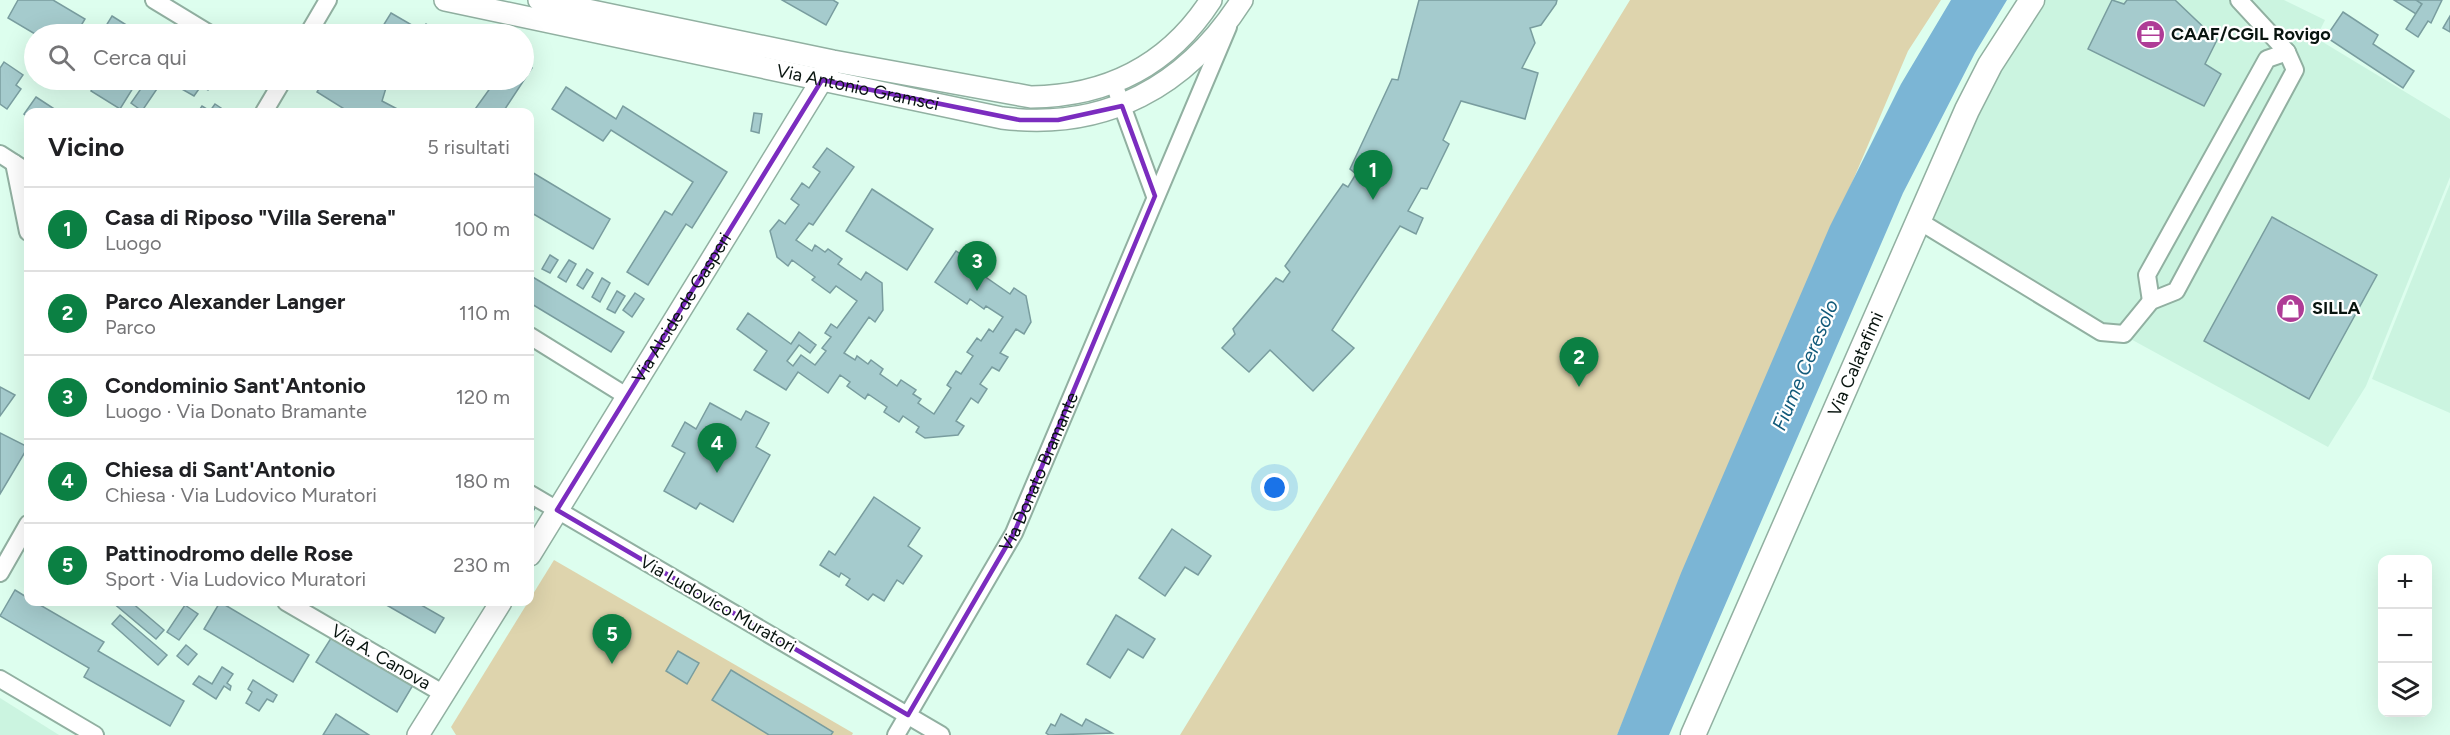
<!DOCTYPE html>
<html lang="it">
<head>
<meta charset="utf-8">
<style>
  :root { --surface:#fff; --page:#f2f2f2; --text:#202124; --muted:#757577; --line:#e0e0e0; --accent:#0b8043 }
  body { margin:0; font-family:Figtree,sans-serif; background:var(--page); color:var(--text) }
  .controls { position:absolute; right:18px; bottom:18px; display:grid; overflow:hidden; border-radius:12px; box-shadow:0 6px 24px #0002 }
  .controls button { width:54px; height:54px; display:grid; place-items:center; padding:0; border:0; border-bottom:2px solid var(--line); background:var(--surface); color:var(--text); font:30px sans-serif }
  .you { position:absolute; left:1275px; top:488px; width:21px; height:21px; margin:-15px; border:4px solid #fff; border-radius:50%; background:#1a73e8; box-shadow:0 0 0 9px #1a73e833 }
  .badge { display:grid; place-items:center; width:39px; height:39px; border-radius:50%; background:var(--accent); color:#fff; font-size:20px; font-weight:700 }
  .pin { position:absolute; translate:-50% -50px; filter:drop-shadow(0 2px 3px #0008) }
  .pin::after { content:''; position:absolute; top:32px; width:21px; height:18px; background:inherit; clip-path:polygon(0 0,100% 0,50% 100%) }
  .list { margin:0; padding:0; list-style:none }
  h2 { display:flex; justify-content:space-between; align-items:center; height:78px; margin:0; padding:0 24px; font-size:26px }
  h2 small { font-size:20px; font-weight:400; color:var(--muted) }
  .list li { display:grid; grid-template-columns:39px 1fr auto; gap:18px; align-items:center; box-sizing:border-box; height:84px; padding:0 24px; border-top:2px solid var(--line) }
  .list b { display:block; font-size:22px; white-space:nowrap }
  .list p { margin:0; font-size:20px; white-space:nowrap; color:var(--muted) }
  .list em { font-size:20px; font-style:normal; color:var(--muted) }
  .icon { flex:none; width:33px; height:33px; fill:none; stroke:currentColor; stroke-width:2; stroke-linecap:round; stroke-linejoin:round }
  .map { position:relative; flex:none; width:2450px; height:735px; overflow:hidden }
  .search { position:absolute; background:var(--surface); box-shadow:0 6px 24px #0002; left:24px; top:24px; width:510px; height:66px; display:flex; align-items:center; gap:15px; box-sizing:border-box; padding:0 21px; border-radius:33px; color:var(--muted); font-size:22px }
  .panel { position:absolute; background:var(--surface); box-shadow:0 6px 24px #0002; left:24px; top:108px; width:510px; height:498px; border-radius:12px }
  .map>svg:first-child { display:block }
</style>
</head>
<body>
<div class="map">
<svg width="2450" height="735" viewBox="0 0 2450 735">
  <rect width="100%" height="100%" fill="#ddfeee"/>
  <!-- built -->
  <g fill="#cbf4e0">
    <polygon points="2038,0 2284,0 2325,20 2316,38 2450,119 2450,177 2366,386 2328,447 2105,325 1921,228 1956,153"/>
    <polygon points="2450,184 2450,413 2372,379"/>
    <polygon points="0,698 59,735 0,735"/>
  </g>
  <!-- green -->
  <g fill="#ded4ad">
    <polygon points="1630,0 1941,0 1908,51 1617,735 1180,735"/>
    <polygon points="554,560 853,733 852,735 456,735 451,727"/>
  </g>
  <!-- water -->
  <polygon fill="#7bb5d5" points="1951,0 2007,0 1975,53 1903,193 1669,735 1617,735 1681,573 1830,226 1901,84"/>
  <!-- building -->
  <g fill="#a5cbcd" stroke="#799d9f" stroke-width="1.5">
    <polygon points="18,0 53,0 85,19 76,34 35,34 8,18"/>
    <polygon points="782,0 833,0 838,3 826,25"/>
    <polygon points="1419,0 1557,0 1556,4 1541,25 1530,28 1535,43 1522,68 1538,73 1525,119 1461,101 1443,140 1449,144 1427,189 1421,188 1408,211 1423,218 1416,234 1400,226 1332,330 1354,348 1313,391 1270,350 1249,372 1222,348 1235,334 1233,329 1276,278 1283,282 1290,272 1285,266 1343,184 1348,187 1356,174 1350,169 1392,79 1398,80"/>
    <polygon points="2112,0 2124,4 2127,0 2175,0 2217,40 2205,64 2221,74 2204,106 2088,49"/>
    <polygon points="2394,0 2416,0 2422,4 2416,14"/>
    <polygon points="2416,0 2442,0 2431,23 2428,21 2418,37 2406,29 2422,4"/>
    <polygon points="2343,12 2378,35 2373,44 2414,71 2403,88 2326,37"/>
    <polygon points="391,13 422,31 426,24 433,28 430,34 378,34"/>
    <polygon points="112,16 139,33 138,34 101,34"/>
    <polygon points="2450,16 2450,32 2443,28"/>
    <polygon points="453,27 466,34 448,34"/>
    <polygon points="4,62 23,75 16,85 21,89 7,109 0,104 0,68"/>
    <polygon points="524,63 532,68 503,112 473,112 496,80 524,80"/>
    <polygon points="97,80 138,80 120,109 91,91"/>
    <polygon points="147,80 163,80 142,111 131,103"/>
    <polygon points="166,80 214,80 208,90 201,86 194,96"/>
    <polygon points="324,80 367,80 386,88 382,101 403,112 349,112 317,92"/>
    <polygon points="566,87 616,119 623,106 727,172 692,228 686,224 648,285 627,272 665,211 672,215 693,182 611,130 603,141 552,109"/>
    <polygon points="36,97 59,112 28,112 28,117 24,114"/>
    <polygon points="215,104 227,112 198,112 202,106 210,111"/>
    <polygon points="754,113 762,114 759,133 751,131"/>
    <polygon points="827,148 854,167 813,225 809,223 796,240 812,251 815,245 825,252 828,249 842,259 838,264 861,280 866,272 882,283 883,310 875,322 869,317 844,353 855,360 857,356 868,364 871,360 883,369 880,374 897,386 901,380 916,390 913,394 921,399 918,403 934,414 951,388 947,385 956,371 961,374 973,356 967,352 977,338 981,341 989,329 993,332 1003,317 986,306 984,309 970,299 967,304 935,282 956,251 980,267 977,271 1010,294 1014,288 1026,296 1031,322 1024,334 1016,329 1000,353 1008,357 999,371 992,367 980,384 987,389 978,403 971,398 956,421 964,426 958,435 925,438 916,432 919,427 903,416 899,422 884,412 887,407 868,394 865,399 847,386 850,382 840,375 828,393 798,372 786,390 754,370 767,351 737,329 748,313 791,344 799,332 816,345 810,353 799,345 787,361 793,366 801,355 815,365 826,351 822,348 831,337 825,333 831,324 837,328 857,301 836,286 830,293 812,280 815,277 792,260 788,266 777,257 770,231 779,220 785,224 799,205 791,199 802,183 809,188 820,172 813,167"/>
    <polygon points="530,171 610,219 593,249 530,212"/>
    <polygon points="872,189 933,229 907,270 846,231"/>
    <polygon points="2272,217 2377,275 2309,399 2204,341"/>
    <polygon points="550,255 558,260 550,273 542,269"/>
    <polygon points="569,260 576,264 566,282 558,277"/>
    <polygon points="587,269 593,273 583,289 577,285"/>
    <polygon points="531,276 624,332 611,352 530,303"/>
    <polygon points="602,278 610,283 600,302 592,297"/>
    <polygon points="617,291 625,296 615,313 607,309"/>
    <polygon points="635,293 644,299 632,317 623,310"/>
    <polygon points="0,387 15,395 0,416"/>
    <polygon points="710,403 741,420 746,411 769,423 756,447 770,455 733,522 700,503 696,509 664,491 685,453 672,446 685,422 696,429"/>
    <polygon points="0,433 28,447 0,494"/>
    <polygon points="874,497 920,528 908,546 922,556 903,584 897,580 884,601 873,594 868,600 846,585 850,579 841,573 839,577 820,565 829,551 835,555"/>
    <polygon points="530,502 536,506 530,517"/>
    <polygon points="1172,529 1211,556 1198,575 1185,567 1165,596 1139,578"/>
    <polygon points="15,590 28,598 28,602 35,602 104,642 98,651 184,701 170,726 84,677 89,668 0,616"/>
    <polygon points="112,602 131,602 164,630 156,639"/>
    <polygon points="220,602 309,655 293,682 204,629"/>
    <polygon points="384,602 416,602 444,618 435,633 383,603"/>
    <polygon points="185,605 198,614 179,640 167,632"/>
    <polygon points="120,615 167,655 158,665 112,624"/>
    <polygon points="1116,615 1155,639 1143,658 1128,649 1110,678 1087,664"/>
    <polygon points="333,635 413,685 397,712 316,662"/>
    <polygon points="186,645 197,654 188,665 177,656"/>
    <polygon points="678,651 699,663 687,684 666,671"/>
    <polygon points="222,667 233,674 227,683 231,686 230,690 224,686 216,699 193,684 199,676 212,684"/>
    <polygon points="731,670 833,732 831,735 769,735 712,700"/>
    <polygon points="253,680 277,695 273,702 267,699 259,711 246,703 252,692 248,689"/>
    <polygon points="336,714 369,735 323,735"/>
    <polygon points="1061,714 1082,726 1086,719 1112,733 1049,735 1046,733 1051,724 1055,726"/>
  </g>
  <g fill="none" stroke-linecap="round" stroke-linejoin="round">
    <defs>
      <g id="minor">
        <polyline points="154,0 210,34"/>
        <polyline points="308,34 328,0"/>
        <polyline points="1117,92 1155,196"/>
        <polyline points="264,112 283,80"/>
        <polyline points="0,154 28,172"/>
        <polyline points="14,163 28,232"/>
        <polyline points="1919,221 2101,332 2124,334 2151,301 2176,291 2295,70 2287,52 2239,0"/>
        <polyline points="2151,301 2147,275 2267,59 2287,52"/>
        <polyline points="530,336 628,397"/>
        <polyline points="530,494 941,735"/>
        <polyline points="0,573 28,524"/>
        <polyline points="286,602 444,694"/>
        <polyline points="0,679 95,735"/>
        <path id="s1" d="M896,735L1014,533L1228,27"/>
      </g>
      <g id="tertiary">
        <path id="s2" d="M445,0L1002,118C1106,131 1187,86 1242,0"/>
        <path d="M539,0L833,61L1031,97C1108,96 1169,65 1211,0"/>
        <path id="s3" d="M530,555L828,70"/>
        <polyline points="418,735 501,602"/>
      </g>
      <g id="secondary">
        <path id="s4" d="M1693,735L1967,110L1990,65L2032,0"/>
      </g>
    </defs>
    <!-- minor casing -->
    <use href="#minor" stroke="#91b0a1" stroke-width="20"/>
    <!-- tertiary casing -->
    <use href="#tertiary" stroke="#91b0a1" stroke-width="24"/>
    <!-- secondary casing -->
    <use href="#secondary" stroke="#91b0a1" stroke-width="27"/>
    <!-- minor -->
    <use href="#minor" stroke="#fff" stroke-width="16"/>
    <!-- tertiary -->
    <use href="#tertiary" stroke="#fff" stroke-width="21"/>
    <!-- secondary -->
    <use href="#secondary" stroke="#fff" stroke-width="24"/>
  </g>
  <!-- marked area -->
  <path fill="none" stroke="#7b2cbf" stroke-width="4.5" stroke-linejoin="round" d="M822,80L1020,120H1058L1122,106L1155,196L1014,533L908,715L557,510Z"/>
  <!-- icons -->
  <defs>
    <symbol id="office-disc" viewBox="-11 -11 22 22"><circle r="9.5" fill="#af3c96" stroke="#fff"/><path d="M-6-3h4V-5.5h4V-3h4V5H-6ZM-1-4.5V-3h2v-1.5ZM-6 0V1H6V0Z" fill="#fff"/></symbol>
    <symbol id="shop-disc" viewBox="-11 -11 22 22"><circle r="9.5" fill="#af3c96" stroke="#fff"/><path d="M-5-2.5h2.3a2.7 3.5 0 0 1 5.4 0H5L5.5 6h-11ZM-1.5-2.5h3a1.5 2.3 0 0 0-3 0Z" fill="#fff"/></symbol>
  </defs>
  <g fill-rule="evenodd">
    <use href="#office-disc" x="2134" y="18" width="33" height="33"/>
    <use href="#shop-disc" x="2274" y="292" width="33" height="33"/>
  </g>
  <g text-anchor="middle" stroke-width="4.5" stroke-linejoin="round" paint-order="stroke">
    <!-- poi labels -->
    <g font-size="18" font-weight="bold" fill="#08140f" stroke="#fff" text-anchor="start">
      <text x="2171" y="40">CAAF/CGIL Rovigo</text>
      <text x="2312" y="314">SILLA</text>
    </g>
    <!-- street labels -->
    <g font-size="18" fill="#08140f" stroke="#fff">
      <text dy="6" stroke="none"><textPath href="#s2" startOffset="422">Via Antonio Gramsci</textPath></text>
      <text dy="6" stroke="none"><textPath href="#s3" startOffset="290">Via Alcide de Gasperi</textPath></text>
      <text dy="6" stroke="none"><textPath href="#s4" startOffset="405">Via Calatafimi</textPath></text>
      <text dy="6" stroke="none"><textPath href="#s1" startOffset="300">Via Donato Bramante</textPath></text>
      <text transform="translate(718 604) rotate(30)" y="6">Via Ludovico Muratori</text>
      <text transform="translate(381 657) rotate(30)" y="6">Via A. Canova</text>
    </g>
    <!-- water labels -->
    <g font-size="20" font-style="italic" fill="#135b7b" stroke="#fff">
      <text transform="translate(1805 365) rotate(-67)" y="7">Fiume Ceresolo</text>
    </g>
  </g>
</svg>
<div class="controls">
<button>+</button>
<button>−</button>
<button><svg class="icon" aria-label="layers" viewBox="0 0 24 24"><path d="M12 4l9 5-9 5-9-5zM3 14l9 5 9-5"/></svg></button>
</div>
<div class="you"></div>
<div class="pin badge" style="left:1373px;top:200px">1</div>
<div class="pin badge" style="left:1579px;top:387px">2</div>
<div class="pin badge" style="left:977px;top:291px">3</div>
<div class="pin badge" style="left:717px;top:473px">4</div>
<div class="pin badge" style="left:612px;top:664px">5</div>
<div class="search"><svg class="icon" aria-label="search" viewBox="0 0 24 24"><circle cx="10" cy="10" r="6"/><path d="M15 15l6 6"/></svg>Cerca qui</div>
<section class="panel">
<h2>Vicino<small>5 risultati</small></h2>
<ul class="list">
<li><span class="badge">1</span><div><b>Casa di Riposo &quot;Villa Serena&quot;</b><p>Luogo</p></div><em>100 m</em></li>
<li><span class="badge">2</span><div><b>Parco Alexander Langer</b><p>Parco</p></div><em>110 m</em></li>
<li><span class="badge">3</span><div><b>Condominio Sant'Antonio</b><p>Luogo · Via Donato Bramante</p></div><em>120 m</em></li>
<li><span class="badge">4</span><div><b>Chiesa di Sant'Antonio</b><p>Chiesa · Via Ludovico Muratori</p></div><em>180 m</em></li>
<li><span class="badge">5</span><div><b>Pattinodromo delle Rose</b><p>Sport · Via Ludovico Muratori</p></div><em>230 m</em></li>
</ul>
</section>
</div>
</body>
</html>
